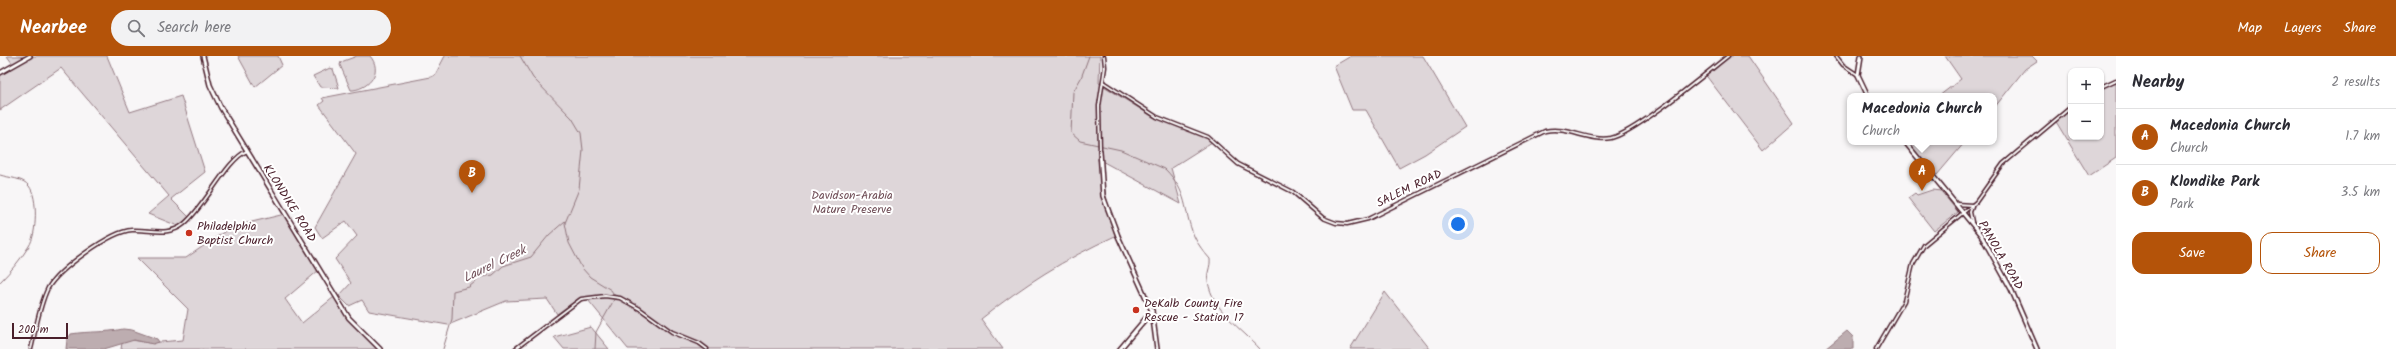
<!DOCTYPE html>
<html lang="en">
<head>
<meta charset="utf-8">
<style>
  :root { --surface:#fff; --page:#f2f2f3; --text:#2b2b33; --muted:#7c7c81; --line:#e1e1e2; --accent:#b45309 }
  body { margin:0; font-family:Kalam,sans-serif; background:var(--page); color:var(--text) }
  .controls { position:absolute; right:12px; top:12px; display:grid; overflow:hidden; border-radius:8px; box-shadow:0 1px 3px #0004 }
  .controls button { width:36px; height:36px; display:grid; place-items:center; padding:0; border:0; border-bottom:1px solid var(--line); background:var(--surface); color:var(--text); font:20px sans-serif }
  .scale { position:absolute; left:12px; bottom:10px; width:56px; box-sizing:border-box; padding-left:4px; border:2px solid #4a1f2b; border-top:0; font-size:11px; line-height:14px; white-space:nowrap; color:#4a1f2b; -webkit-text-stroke:3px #fff; paint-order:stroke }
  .you { position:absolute; left:1458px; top:168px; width:14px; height:14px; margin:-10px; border:3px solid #fff; border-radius:50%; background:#1a73e8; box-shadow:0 0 0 6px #1a73e833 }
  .badge { display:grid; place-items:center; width:26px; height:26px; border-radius:50%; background:var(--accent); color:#fff; font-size:13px; font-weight:700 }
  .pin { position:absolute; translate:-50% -33px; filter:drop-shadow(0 1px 2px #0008) }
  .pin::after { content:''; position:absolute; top:21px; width:14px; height:12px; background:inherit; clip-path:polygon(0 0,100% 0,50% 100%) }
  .popup { position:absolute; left:1847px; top:37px; width:150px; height:52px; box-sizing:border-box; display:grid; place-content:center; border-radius:8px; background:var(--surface); filter:drop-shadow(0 1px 3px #0005); font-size:13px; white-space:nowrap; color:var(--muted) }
  .popup b { font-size:15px; color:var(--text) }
  .popup::after { content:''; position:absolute; left:50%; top:100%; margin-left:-8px; border:8px solid transparent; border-top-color:var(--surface) }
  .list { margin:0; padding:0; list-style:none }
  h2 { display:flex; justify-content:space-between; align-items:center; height:52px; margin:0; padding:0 16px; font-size:17px }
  h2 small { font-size:13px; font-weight:400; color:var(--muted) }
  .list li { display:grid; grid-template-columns:26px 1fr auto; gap:12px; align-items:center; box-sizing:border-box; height:56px; padding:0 16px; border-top:1px solid var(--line) }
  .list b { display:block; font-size:15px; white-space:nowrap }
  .list p { margin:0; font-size:13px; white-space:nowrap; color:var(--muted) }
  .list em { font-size:13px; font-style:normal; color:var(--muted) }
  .actions { display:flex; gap:8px; padding:12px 16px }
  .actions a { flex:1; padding:9px 0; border:1px solid var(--accent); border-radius:12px; text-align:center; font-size:14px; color:var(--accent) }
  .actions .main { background:var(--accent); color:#fff }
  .icon { flex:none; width:22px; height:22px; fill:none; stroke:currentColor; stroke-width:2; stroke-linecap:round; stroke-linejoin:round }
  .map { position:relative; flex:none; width:2116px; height:293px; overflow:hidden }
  header { display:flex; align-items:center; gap:24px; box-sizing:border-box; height:56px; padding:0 20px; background:var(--accent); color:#fff }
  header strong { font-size:19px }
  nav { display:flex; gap:22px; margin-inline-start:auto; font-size:14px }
  .search { width:280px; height:36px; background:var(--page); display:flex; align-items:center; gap:10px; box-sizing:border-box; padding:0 14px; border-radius:22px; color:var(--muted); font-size:15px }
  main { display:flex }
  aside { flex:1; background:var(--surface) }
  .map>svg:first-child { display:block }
</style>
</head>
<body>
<header>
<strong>Nearbee</strong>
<div class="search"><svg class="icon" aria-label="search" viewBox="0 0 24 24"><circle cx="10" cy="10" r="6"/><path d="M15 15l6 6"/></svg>Search here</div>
<nav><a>Map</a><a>Layers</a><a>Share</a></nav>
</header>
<main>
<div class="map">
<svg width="2116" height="293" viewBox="0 0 2116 293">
  <rect width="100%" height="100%" fill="#f8f6f7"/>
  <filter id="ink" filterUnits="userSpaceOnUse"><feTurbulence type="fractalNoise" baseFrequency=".025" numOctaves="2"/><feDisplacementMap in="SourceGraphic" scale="8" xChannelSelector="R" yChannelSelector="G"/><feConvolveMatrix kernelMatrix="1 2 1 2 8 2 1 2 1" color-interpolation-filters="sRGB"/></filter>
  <g filter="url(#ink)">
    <!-- green -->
    <g fill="#ded6d9" stroke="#947a82">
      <polygon points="7,0 107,0 130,56 181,40 205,116 171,143 189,161 178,170 148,158 169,140 61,12 0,54 0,18 15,11"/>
      <polygon points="238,0 278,0 282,9 255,31"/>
      <path d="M357,0H370C383,15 370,32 353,34H351L340,9L341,6Z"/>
      <path d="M445,0H1100L1099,27L1153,61L1201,78L1212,86L1171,112L1181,148L1098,103L1115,180C1063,204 1025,228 981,263L1003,293H628L588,244H591L589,241L579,242L557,258L547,243L506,245L448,269L369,255L362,244L349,250L339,240L351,227L335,203L357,180L346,165L322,182L315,171L356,98L319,49L324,45L322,42L431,21L435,19Z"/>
      <polygon points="1351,0 1423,0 1465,71 1425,98 1399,112 1366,54 1352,54 1334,10"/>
      <polygon points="1726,0 1748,0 1794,67 1763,94 1704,17"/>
      <polygon points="1945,0 2032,0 2037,5 2025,13 1994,52 1994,40 1939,40 1961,23"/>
      <polygon points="330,12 333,13 339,32 320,31 313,20"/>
      <polygon points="2116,25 2116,102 2089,120 2055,64 2071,50 2071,81 2101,81 2101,30"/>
      <polygon points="1907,86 1965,86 1937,119"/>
      <polygon points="1932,134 1941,135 1958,156 1934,175 1908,142 1915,137 1917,139"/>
      <polygon points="285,158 319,214 285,243 302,267 334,241 362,277 380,293 121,293 122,287 132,284 149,287 183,284 188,253 137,202 186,202 231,171"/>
      <polygon points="1385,236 1430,293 1350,293"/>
      <polygon points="591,271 609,293 564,293 554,281"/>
    </g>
    <!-- water -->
    <g fill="#bdadb0" stroke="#8f747b">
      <path d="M123,273L132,274L157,283L159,286L153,288L134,284L104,293H66L67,284L71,278C89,275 105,277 123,273Z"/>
      <polygon points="1847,275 1853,281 1853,293 1825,293"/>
    </g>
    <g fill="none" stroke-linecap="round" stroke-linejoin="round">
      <!-- stream -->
      <g stroke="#8f747b" stroke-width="1">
        <polyline points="520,0 533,22 572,62 581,77 583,94 579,133 565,167 569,187 582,212 590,221 611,234 615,240"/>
        <path d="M1089,0L1081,22L1073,36L1071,77L1080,85L1121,94L1165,113C1189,137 1183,154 1194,180C1198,189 1204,196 1210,203C1211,211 1206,217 1208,225C1212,254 1242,273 1260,293"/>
        <path d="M0,119C9,122 23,122 29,130C38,141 37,178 29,190C21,203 11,215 0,226"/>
        <polyline points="443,293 452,263 453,235 469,231 481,221 493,219 503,210 531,201 549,179 565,165"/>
        <polyline points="595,293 596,276 615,242"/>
      </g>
      <defs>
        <g id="minor">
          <polyline points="1836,0 1843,9 1858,19"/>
          <path d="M1103,26L1157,61L1208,81L1238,108L1293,136L1323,162L1336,167L1347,168L1368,163L1545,75C1568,70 1588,86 1611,82C1635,77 1705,18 1728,0"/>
          <polyline points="2101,31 2116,24"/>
          <polyline points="1100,95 1099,50 1105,11 1104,0"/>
          <polyline points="1956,148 1972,149"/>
          <polyline points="1972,151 1970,156 1972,166"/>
          <path d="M31,293C36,273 39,250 48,232C58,214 111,175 132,174C150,173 168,181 184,168C205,151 227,103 247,95"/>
          <polyline points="515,293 581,243 605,240 620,242 640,253 672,276 699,287 707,293"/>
          <polyline points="1876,293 1904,245 1913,208 1924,189 1976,146 2003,108 2071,51"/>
        </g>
        <g id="major">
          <polyline points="203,0 210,29 221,52 349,262 380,293"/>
          <polyline points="1861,0 1858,19 1868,40"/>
          <polyline points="0,17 30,0"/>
          <polyline points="1905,86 1981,179 2011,233 2037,293"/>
          <polyline points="1100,95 1103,140 1118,180 1152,255 1157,293"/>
          <polyline points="1120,293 1152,255"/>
        </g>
      </defs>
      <!-- minor casing -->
      <use href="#minor" stroke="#4a1f2b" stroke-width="5"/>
      <!-- major casing -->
      <use href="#major" stroke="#4a1f2b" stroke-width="6"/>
      <!-- minor -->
      <use href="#minor" stroke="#fff" stroke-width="2"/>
      <!-- major -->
      <use href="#major" stroke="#fff" stroke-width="3"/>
    </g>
  </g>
  <!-- markers -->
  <g fill="#c8321e" stroke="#fff" stroke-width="1.5">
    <circle cx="189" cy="177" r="4"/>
    <circle cx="1136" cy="254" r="4"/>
  </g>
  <g text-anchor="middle" stroke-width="4" stroke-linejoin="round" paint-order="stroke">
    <!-- street labels -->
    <g font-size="12" fill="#4a1f2b" stroke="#fff">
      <text transform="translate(1409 132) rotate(-26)" y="4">SALEM ROAD</text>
      <text transform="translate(290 147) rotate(58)" y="4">KLONDIKE ROAD</text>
      <text transform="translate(2001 199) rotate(60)" y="4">PANOLA ROAD</text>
    </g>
    <!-- park labels -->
    <g font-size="12" fill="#6f4d56" stroke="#fff">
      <text x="852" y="143">Davidson-Arabia<tspan x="852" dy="14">Nature Preserve</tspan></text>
    </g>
    <!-- poi labels -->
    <g font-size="12" fill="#4a1f2b" stroke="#fff" text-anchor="start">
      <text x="197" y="174">Philadelphia<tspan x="197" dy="14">Baptist Church</tspan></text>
      <text x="1144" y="251">DeKalb County Fire<tspan x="1144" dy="14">Rescue - Station 17</tspan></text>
    </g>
    <!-- water labels -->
    <g font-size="13" font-style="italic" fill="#72515a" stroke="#fff">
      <text transform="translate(494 207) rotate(-26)" y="5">Laurel Creek</text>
    </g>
  </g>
</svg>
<div class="controls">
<button>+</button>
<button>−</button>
</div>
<div class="scale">200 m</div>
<div class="you"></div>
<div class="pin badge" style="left:1922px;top:135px">A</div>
<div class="popup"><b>Macedonia Church</b>Church</div>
<div class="pin badge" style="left:472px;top:137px">B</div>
</div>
<aside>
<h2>Nearby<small>2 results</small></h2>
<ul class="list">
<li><span class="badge">A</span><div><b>Macedonia Church</b><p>Church</p></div><em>1.7 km</em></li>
<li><span class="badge">B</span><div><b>Klondike Park</b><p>Park</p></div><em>3.5 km</em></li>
</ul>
<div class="actions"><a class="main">Save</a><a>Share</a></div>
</aside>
</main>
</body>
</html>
